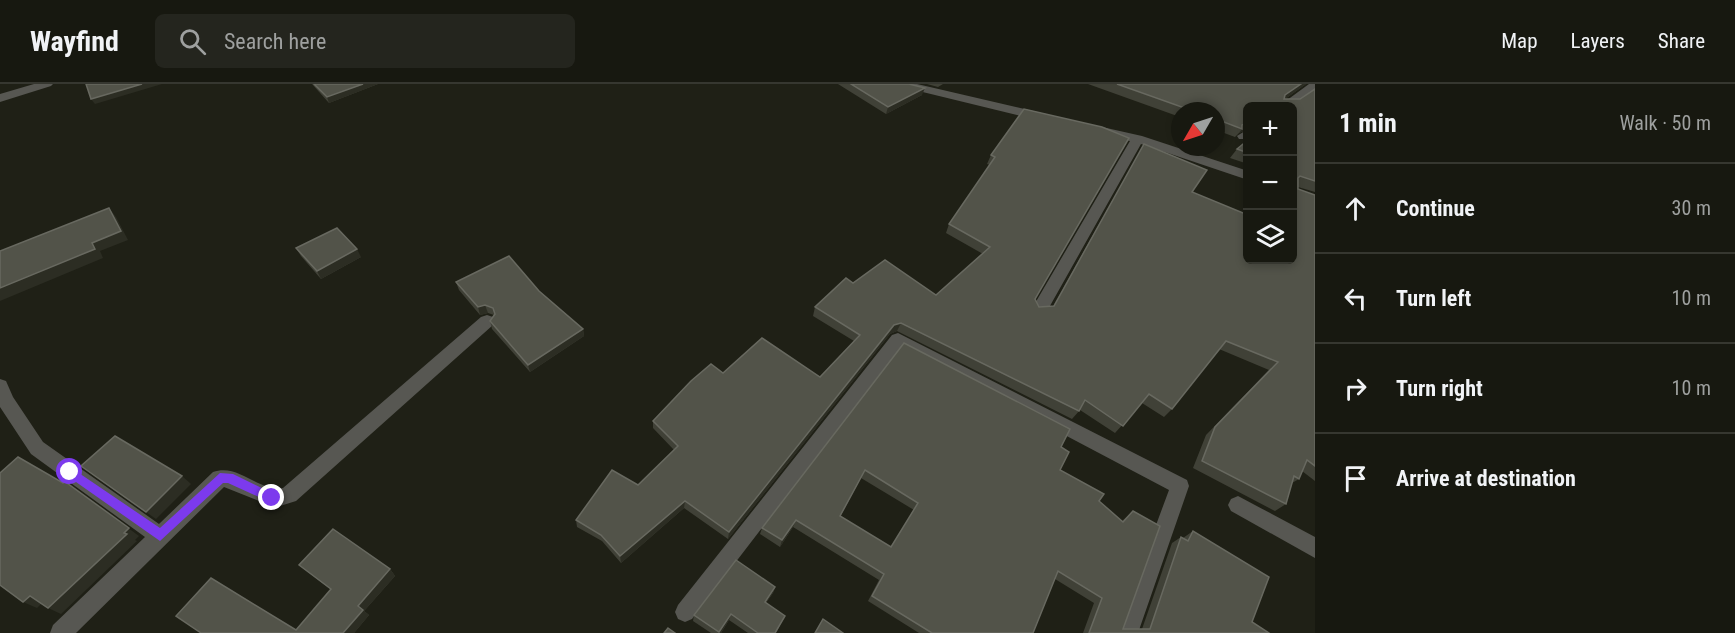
<!DOCTYPE html>
<html lang="en">
<head>
<meta charset="utf-8">
<style>
  :root { --surface:#171810; --page:#24251e; --text:#f1f3f6; --muted:#9ea09f; --line:#363730 }
  body { margin:0; font-family:"Roboto Condensed",sans-serif; background:var(--page); color:var(--text) }
  .controls { position:absolute; right:18px; top:18px; display:grid; overflow:hidden; border-radius:9px; box-shadow:0 3px 9px #0003 }
  .controls button { width:54px; height:54px; display:grid; place-items:center; padding:0; border:0; border-bottom:2px solid var(--line); background:var(--surface); color:var(--text); font:30px sans-serif }
  .compass { position:absolute; left:1171px; top:18px; width:54px; height:54px; border-radius:50%; background:var(--surface); box-shadow:0 3px 9px #0003; rotate:231deg }
  .stop { position:absolute; width:18px; height:18px; margin:-14px; border:4px solid #7c3aed; border-radius:50%; background:#fff }
  .stop.end { background:#7c3aed; border-color:#fff; box-shadow:0 2px 6px #0008 }
  .list { margin:0; padding:0; list-style:none }
  h2 { display:flex; justify-content:space-between; align-items:center; height:78px; margin:0; padding:0 24px; font-size:26px }
  h2 small { font-size:20px; font-weight:400; color:var(--muted) }
  .list li { display:grid; grid-template-columns:39px 1fr auto; gap:18px; align-items:center; box-sizing:border-box; height:90px; padding:0 24px; border-top:2px solid var(--line) }
  .list b { display:block; font-size:22px; white-space:nowrap }
  .list em { font-size:20px; font-style:normal; color:var(--muted) }
  .icon { flex:none; width:33px; height:33px; fill:none; stroke:currentColor; stroke-width:2; stroke-linecap:round; stroke-linejoin:round }
  .map { position:relative; flex:none; width:1315px; height:549px; overflow:hidden }
  header { display:flex; align-items:center; gap:36px; box-sizing:border-box; height:84px; padding:0 30px; background:var(--surface); border-bottom:2px solid var(--line) }
  header strong { font-size:28px }
  nav { display:flex; gap:33px; margin-inline-start:auto; font-size:21px }
  .search { width:420px; height:54px; background:var(--page); display:flex; align-items:center; gap:15px; box-sizing:border-box; padding:0 21px; border-radius:9px; color:var(--muted); font-size:22px }
  main { display:flex }
  aside { flex:1; background:var(--surface) }
  .map>svg:first-child { display:block }
</style>
</head>
<body>
<header>
<strong>Wayfind</strong>
<div class="search"><svg class="icon" aria-label="search" viewBox="0 0 24 24"><circle cx="10" cy="10" r="6"/><path d="M15 15l6 6"/></svg>Search here</div>
<nav><a>Map</a><a>Layers</a><a>Share</a></nav>
</header>
<main>
<div class="map">
<svg width="1315" height="549" viewBox="0 0 1315 549">
  <rect width="100%" height="100%" fill="#1f2016"/>
  <g fill="none" stroke-linecap="round" stroke-linejoin="round">
    <!-- minor -->
    <g fill="#575752" fill-rule="evenodd">
      <polygon points="34,0 53,0 51,2 0,18 0,10"/>
      <polygon points="896,0 917,0 1046,30 1048,33 1042,37 898,2"/>
      <polygon points="1309,0 1315,0 1315,6 1292,22 1279,22"/>
      <polygon points="1102,43 1142,52 1248,87 1248,96 1141,60 1046,229 1034,229 1032,225 1034,221 1130,57 1098,50 1096,47"/>
      <polygon points="1248,45 1248,55 1239,55 1237,52"/>
      <path d="M487,231L493,233L495,237L493,241L296,417L280,422H272L224,403L76,549H50L53,541L145,453L31,370L0,323V295L6,297L13,313L43,358L159,440L213,388C239,379 258,408 283,404L481,233Z"/>
      <polygon points="898,249 1187,396 1189,402 1138,549 1116,549 1169,406 900,264 692,535 685,538 678,535 675,528 678,521 892,251"/>
      <polygon points="1238,412 1315,453 1315,474 1231,427 1228,421 1231,415"/>
    </g>
  </g>
  <!-- wall -->
  <g fill="#404137" fill-rule="evenodd">
    <polygon points="312,0 378,0 329,19"/>
    <polygon points="838,0 909,0 922,11 886,30"/>
    <polygon points="927,0 943,0 938,3"/>
    <polygon points="1088,0 1306,0 1285,15 1300,15 1315,5 1315,108 1298,103 1298,105 1315,111 1315,397 1302,387 1299,395 1292,399 1286,420 1275,427 1193,384 1206,351 1269,286 1219,265 1172,325 1164,333 1142,319 1115,349 1080,326 1072,335 897,247 890,250 728,455 684,424 621,479 602,457 577,443 576,436 638,401 674,366 653,344 653,337 723,289 820,293 854,257 813,232 815,223 853,199 936,211 983,170 946,149 949,140 990,81 987,80 991,71 1024,25 1035,215 1039,223 1053,222 1144,60 1192,108 1248,176 1293,22 1248,22 1248,45 1239,49 1235,53 1216,46 1216,27 1180,27 1180,33"/>
    <polygon points="1248,55 1248,80 1230,74 1237,65"/>
    <polygon points="296,164 361,173 321,195 301,172"/>
    <polygon points="456,198 539,207 583,245 584,252 530,288 492,245 490,237 494,231 488,229 480,231 459,206"/>
    <path d="M904,259L1061,363L1060,386L1099,417L1122,437L1133,427L1123,545H1142L1172,459L1181,453L1183,454L1193,447L1252,538L1269,549H1083L1094,519L1055,495L1033,549H919L868,517L879,496L793,443L780,463L760,450L762,444ZM861,394L914,426L891,463L840,433Z"/>
    <polygon points="299,481 390,485 395,492 364,527 369,531 354,549 201,549 296,546 331,506"/>
    <polygon points="775,503 773,509 766,519 785,532 776,549 748,549 729,536 721,549 711,549 693,537 694,531"/>
  </g>
  <!-- shaded-wall -->
  <g fill="#2c2d23">
    <polygon points="142,0 162,0 95,20 91,15"/>
    <polygon points="363,0 378,0 329,19 327,13"/>
    <polygon points="1301,0 1306,0 1278,20 1285,11"/>
    <polygon points="925,4 922,11 886,30 888,23"/>
    <polygon points="1248,39 1248,45 1239,49 1242,45 1242,41"/>
    <polygon points="109,124 116,133 128,156 100,167 103,174 0,217 0,204 92,159"/>
    <polygon points="357,165 361,173 321,195 317,187"/>
    <polygon points="485,221 488,229 480,231 478,223"/>
    <polygon points="901,239 897,247 890,250 728,455 729,448 894,241"/>
    <polygon points="583,245 584,252 530,288 528,281"/>
    <polygon points="182,392 191,400 156,435 146,428"/>
    <polygon points="64,397 139,452 135,456 137,457 61,530 48,524"/>
    <polygon points="685,417 684,424 621,479 620,472"/>
    <polygon points="796,436 793,443 780,463 782,456"/>
    <polygon points="390,485 395,492 364,527 369,531 354,549 343,549 358,522"/>
    <polygon points="775,503 773,509 762,524 765,518"/>
    <polygon points="30,512 43,518 37,524 23,518"/>
    <polygon points="731,530 729,536 721,549 719,549"/>
  </g>
  <!-- building -->
  <g fill="#525349" stroke="#686960" stroke-width="1.5" fill-rule="evenodd">
    <polygon points="86,0 142,0 91,15"/>
    <polygon points="314,0 363,0 327,13"/>
    <polygon points="851,0 909,0 925,4 888,23"/>
    <polygon points="1117,0 1301,0 1285,11 1284,15 1300,15 1315,5 1315,97 1300,92 1298,94 1298,105 1315,111 1315,382 1307,376 1299,395 1294,392 1286,420 1202,377 1215,343 1278,278 1226,257 1172,325 1149,310 1123,342 1085,316 1079,327 901,239 894,241 729,448 685,417 620,472 601,451 576,436 612,386 638,401 678,362 653,337 691,297 711,280 723,289 762,254 820,293 860,251 815,223 846,194 853,199 885,176 936,211 990,163 949,140 995,73 991,71 1024,25 1102,43 1129,54 1035,215 1039,223 1054,222 1144,60 1207,86 1192,108 1248,131 1248,176 1293,176 1293,22 1248,22 1248,39 1242,41 1242,45 1216,35 1216,27 1193,27"/>
    <polygon points="1248,56 1248,69 1237,65"/>
    <polygon points="109,124 121,147 92,159 95,165 0,204 0,167"/>
    <polygon points="337,144 357,165 317,187 296,164"/>
    <polygon points="509,172 539,207 583,245 528,281 490,237 495,230 493,224 485,221 478,223 456,198"/>
    <path d="M904,259L1070,345L1061,363L1069,368L1060,386L1104,410L1099,417L1123,438L1133,427L1160,442L1123,545H1150L1181,453L1188,457L1193,447L1269,493L1252,538L1269,549H1089L1102,514L1058,487L1033,549H932L872,512L884,490L796,436L782,456L762,444ZM865,386L918,419L891,463L840,432Z"/>
    <polygon points="115,352 182,392 146,428 81,382"/>
    <polygon points="18,373 63,399 64,397 129,444 124,449 127,450 48,524 30,512 23,518 0,501 0,389"/>
    <polygon points="333,445 390,485 358,522 363,526 343,549 201,549 176,532 211,494 296,546 331,505 299,481"/>
    <polygon points="736,476 775,503 765,518 785,532 775,549 758,549 731,530 719,548 694,531"/>
    <polygon points="823,535 843,549 815,549"/>
    <polygon points="668,544 675,549 664,549"/>
  </g>
  <!-- route -->
  <polygon fill="#7c3aed" points="70,383 160,444 220,389 233,390 276,411 278,414 272,419 228,399 223,399 160,457 66,391 66,384"/>
</svg>
<div class="controls">
<button>+</button>
<button>−</button>
<button><svg class="icon" aria-label="layers" viewBox="0 0 24 24"><path d="M12 4l9 5-9 5-9-5zM3 14l9 5 9-5"/></svg></button>
</div>
<svg class="compass" viewBox="-18 -18 36 36"><path d="M0-13l5 13h-10z" fill="#e53935"/><path d="M0 13l5-13h-10z" fill="#9ea09f"/></svg>
<div class="stop" style="left:70px;top:388px"></div>
<div class="stop end" style="left:272px;top:414px"></div>
</div>
<aside>
<h2>1 min<small>Walk · 50 m</small></h2>
<ul class="list">
<li><svg class="icon" aria-label="ahead" viewBox="0 0 24 24"><path d="M12 20V5M6 11l6-6 6 6"/></svg><div><b>Continue</b></div><em>30 m</em></li>
<li><svg class="icon" aria-label="left" viewBox="0 0 24 24"><path d="M17 20v-9H6M10 6l-5 5 5 5"/></svg><div><b>Turn left</b></div><em>10 m</em></li>
<li><svg class="icon" aria-label="right" viewBox="0 0 24 24"><path d="M7 20v-9h11M14 6l5 5-5 5"/></svg><div><b>Turn right</b></div><em>10 m</em></li>
<li><svg class="icon" aria-label="arrive" viewBox="0 0 24 24"><path d="M6 21V4h12l-3 4 3 4H6"/></svg><div><b>Arrive at destination</b></div></li>
</ul>
</aside>
</main>
</body>
</html>
